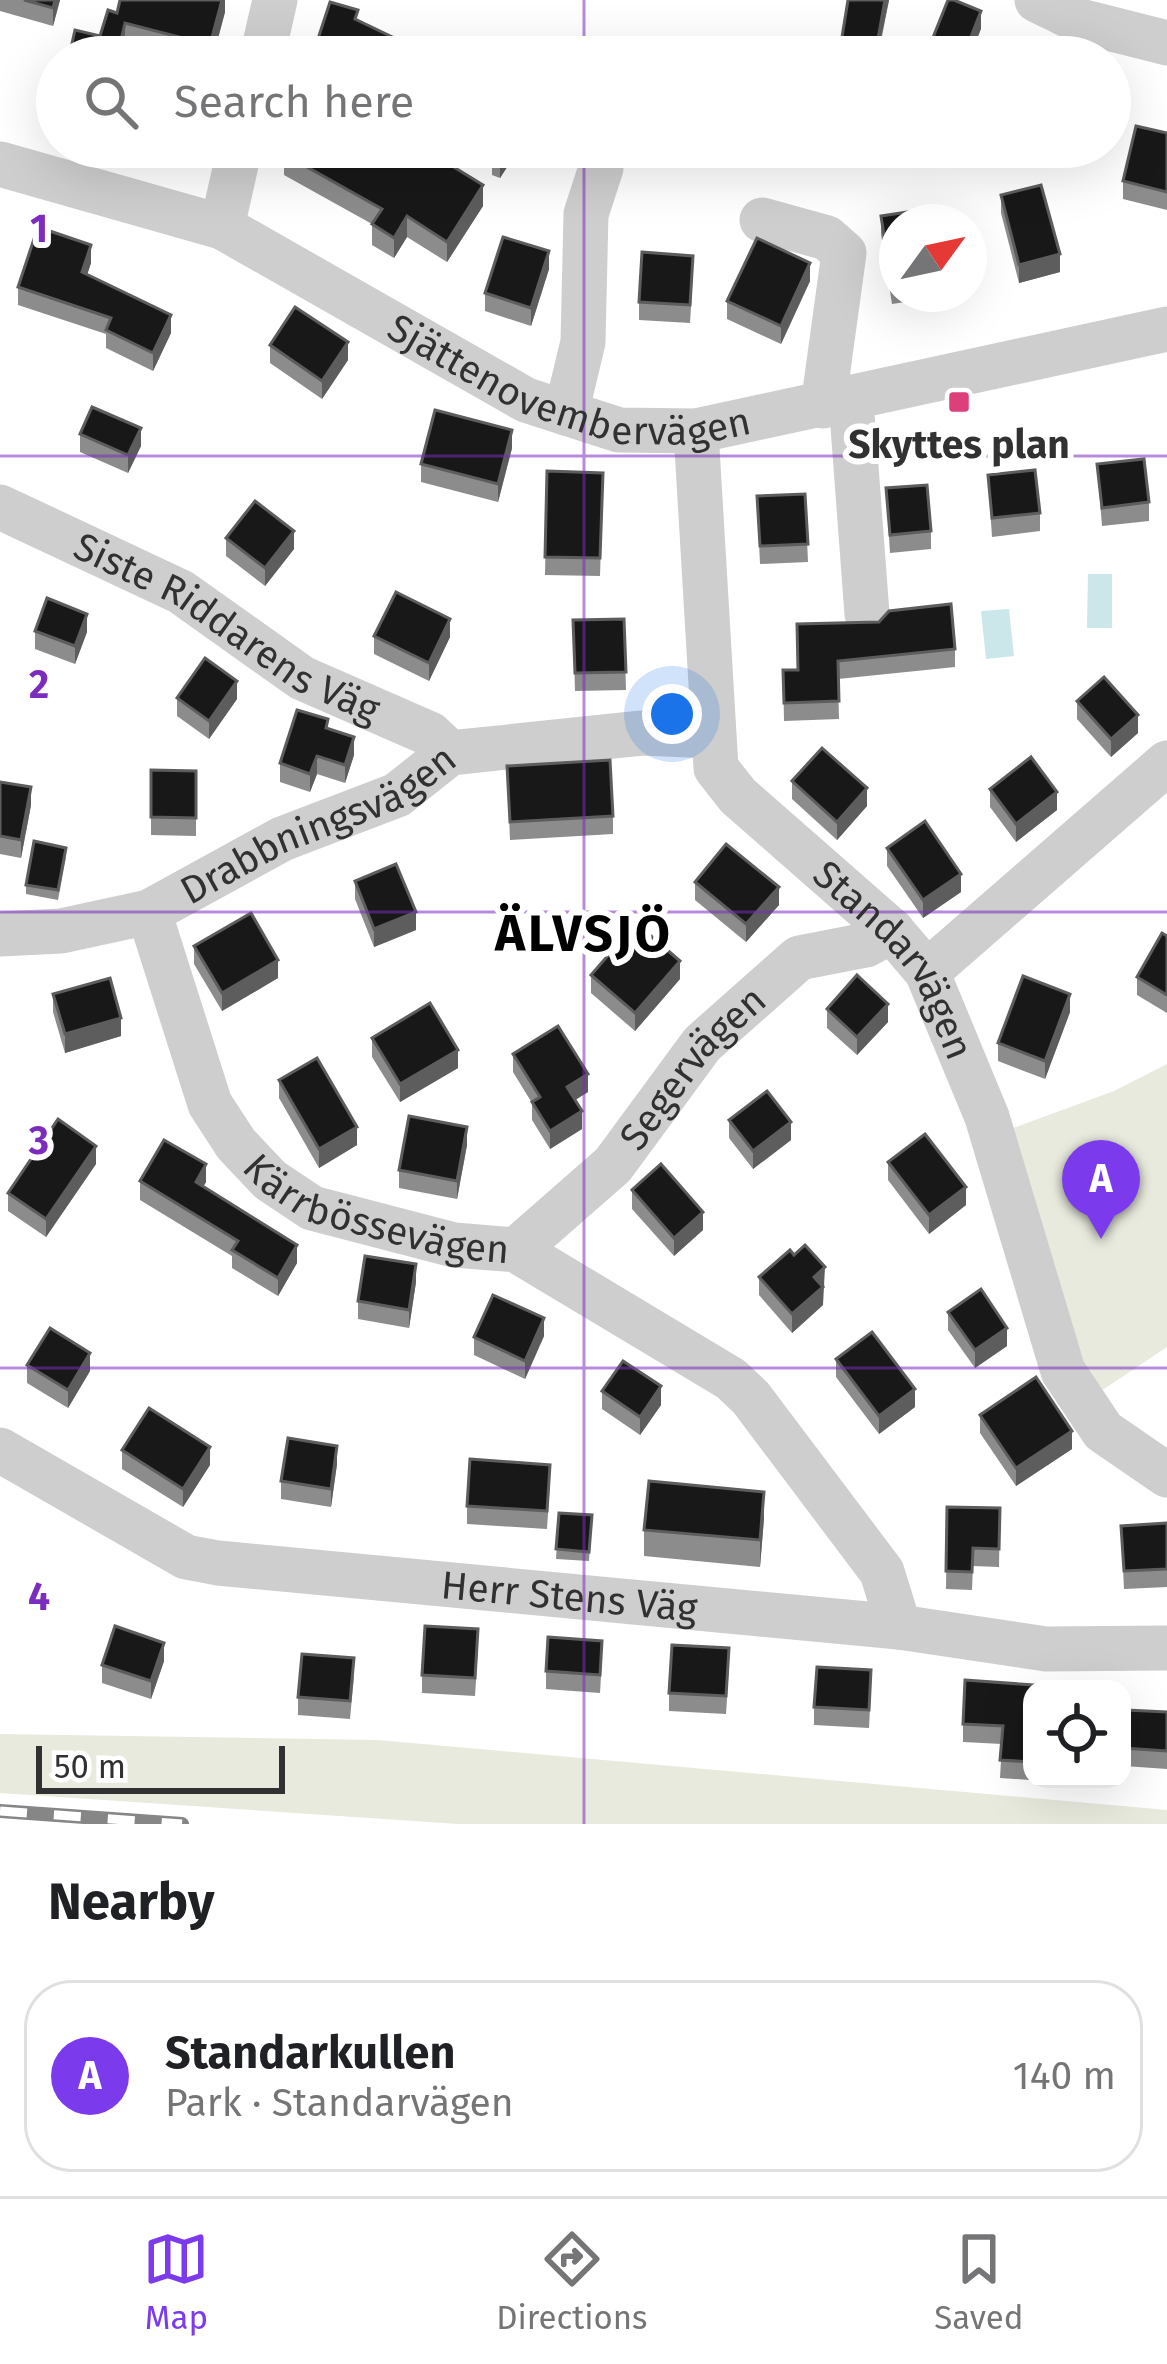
<!DOCTYPE html>
<html lang="en">
<head>
<meta charset="utf-8">
<style>
  :root { --surface:#fff; --page:#f2f2f2; --text:#202124; --muted:#757577; --line:#e0e0e0; --accent:#7c3aed }
  body { margin:0; font-family:"Fira Sans",sans-serif; background:var(--page); color:var(--text) }
  .controls { position:absolute; right:36px; bottom:36px; display:grid; overflow:hidden; border-radius:24px; box-shadow:0 12px 48px #0002 }
  .controls button { width:108px; height:108px; display:grid; place-items:center; padding:0; border:0; border-bottom:3px solid var(--line); background:var(--surface); color:var(--text); font:60px sans-serif }
  .compass { position:absolute; left:879px; top:204px; width:108px; height:108px; border-radius:50%; background:var(--surface); box-shadow:0 12px 48px #0002; rotate:57deg }
  .scale { position:absolute; left:36px; bottom:30px; width:249px; box-sizing:border-box; padding-left:12px; border:6px solid #313131; border-top:0; font-size:33px; line-height:42px; white-space:nowrap; color:#313131; -webkit-text-stroke:9px #fff; paint-order:stroke }
  .you { position:absolute; left:672px; top:714px; width:42px; height:42px; margin:-30px; border:9px solid #fff; border-radius:50%; background:#1a73e8; box-shadow:0 0 0 18px #1a73e833 }
  .badge { display:grid; place-items:center; width:78px; height:78px; border-radius:50%; background:var(--accent); color:#fff; font-size:39px; font-weight:700 }
  .pin { position:absolute; translate:-50% -99px; filter:drop-shadow(0 3px 6px #0008) }
  .pin::after { content:''; position:absolute; top:63px; width:42px; height:36px; background:inherit; clip-path:polygon(0 0,100% 0,50% 100%) }
  .list { margin:0; padding:0; list-style:none }
  h2 { display:flex; justify-content:space-between; align-items:center; height:156px; margin:0; padding:0 48px; font-size:51px }
  h2 small { font-size:39px; font-weight:400; color:var(--muted) }
  .list li { display:grid; grid-template-columns:78px 1fr auto; gap:36px; align-items:center; box-sizing:border-box; height:192px; margin:0 24px 24px; padding:0 24px; border:3px solid var(--line); border-radius:48px }
  .list b { display:block; font-size:45px; white-space:nowrap }
  .list p { margin:0; font-size:39px; white-space:nowrap; color:var(--muted) }
  .list em { font-size:39px; font-style:normal; color:var(--muted) }
  .icon { flex:none; width:66px; height:66px; fill:none; stroke:currentColor; stroke-width:2; stroke-linecap:round; stroke-linejoin:round }
  .map { position:relative; flex:none; width:1167px; height:1824px; overflow:hidden }
  .search { position:absolute; background:var(--surface); box-shadow:0 12px 48px #0002; left:36px; right:36px; top:36px; height:132px; display:flex; align-items:center; gap:30px; box-sizing:border-box; padding:0 42px; border-radius:66px; color:var(--muted); font-size:45px }
  .sheet { height:372px; background:var(--surface) }
  nav { display:flex; justify-content:space-around; align-items:center; box-sizing:border-box; height:168px; border-top:3px solid var(--line); background:var(--surface); font-size:33px; color:var(--muted) }
  nav a { display:grid; justify-items:center; gap:6px }
  nav .on { color:var(--accent) }
  .map>svg:first-child { display:block }
</style>
</head>
<body>
<div class="map">
<svg width="1167" height="1824" viewBox="0 0 1167 1824">
  <rect width="100%" height="100%" fill="#fff"/>
  <!-- green -->
  <g fill="#e8eadd">
    <polygon points="1167,1064 1167,1347 1095,1395 1005,1131 1114,1091"/>
    <polygon points="0,1734 378,1740 1167,1810 1167,1824 458,1824 0,1793"/>
  </g>
  <!-- water -->
  <g fill="#cbe7e9">
    <polygon points="1088,574 1112,574 1112,628 1087,628"/>
    <polygon points="1009,609 1014,656 986,659 981,611"/>
  </g>
  <g fill="none" stroke-linecap="round" stroke-linejoin="round">
    <!-- minor -->
    <g stroke="#cecece" stroke-width="45">
      <polyline points="1037,0 1080,21 1167,43"/>
      <polyline points="262,57 275,0"/>
      <path id="s1" d="M0,164L222,227L526,400L619,430L696,431L1167,329"/>
      <polyline points="762,220 827,238 844,253 823,406"/>
      <polyline points="222,227 240,147"/>
      <polyline points="851,400 867,614"/>
      <polyline points="566,413 583,342 586,214 601,168"/>
      <path id="s2" d="M696,431L716,768L738,796L892,931L927,972L987,1117L1063,1371L1103,1431L1167,1475"/>
      <path id="s3" d="M0,507L181,592L302,678L430,734L450,753"/>
      <path id="s4" d="M149,912L210,1104L236,1144L270,1180L312,1208L454,1245L516,1250L731,1379L751,1398L882,1572L899,1627"/>
      <path id="s5" d="M0,934L61,931L149,912L282,839L397,795L450,753L642,733L711,736"/>
      <polyline points="927,972 1167,763"/>
      <path id="s6" d="M516,1250L613,1165L702,1044L799,958L866,945L892,931"/>
      <path id="s7" d="M0,1450L186,1557L218,1563L899,1627L1046,1649L1167,1648"/>
    </g>
    <defs>
      <polyline id="rail" points="0,1811 182,1824"/>
    </defs>
    <!-- rail casing -->
    <use href="#rail" stroke="#868686" stroke-width="14"/>
    <!-- rail -->
    <use href="#rail" stroke="#fff" stroke-width="9" stroke-dasharray="27" stroke-linecap="butt"/>
  </g>
  <!-- wall -->
  <g fill="#8c8c8c">
    <polygon points="0,0 60,0 53,26 0,11"/>
    <polygon points="225,0 225,12 213,57 168,57 125,46 100,36 117,13"/>
    <polygon points="848,0 889,0 878,57 842,55 842,37"/>
    <polygon points="1167,133 1167,210 1123,199 1123,181"/>
    <polygon points="495,147 520,147 500,178 492,175 492,157"/>
    <polygon points="536,147 590,147 575,160"/>
    <polygon points="743,147 806,147 806,159 746,168"/>
    <polygon points="284,154 483,206 447,262 407,237 394,258 372,245 372,224 284,175"/>
    <polygon points="1001,195 1060,272 1019,283 1001,213"/>
    <polygon points="881,216 897,222 897,294 939,294 939,297 892,304 881,234"/>
    <polygon points="91,263 87,275 171,333 153,371 106,348 106,334 18,305 18,287"/>
    <polygon points="549,269 531,326 485,311 485,293"/>
    <polygon points="693,274 690,323 639,320 639,302"/>
    <polygon points="810,281 781,344 727,319 727,301"/>
    <polygon points="270,345 348,360 322,399 270,363"/>
    <polygon points="80,434 141,446 128,473 80,452"/>
    <polygon points="512,448 498,502 421,482 421,464"/>
    <polygon points="1097,464 1149,502 1149,521 1102,526"/>
    <polygon points="547,471 603,473 600,576 545,575"/>
    <polygon points="988,475 1040,513 1040,531 992,537"/>
    <polygon points="886,488 931,531 931,549 890,553"/>
    <polygon points="805,494 808,562 760,564 757,496"/>
    <polygon points="226,538 294,549 265,586 226,556"/>
    <polygon points="624,619 626,690 575,691 573,620"/>
    <polygon points="797,624 955,649 955,667 838,679 839,719 784,721 783,670 798,670"/>
    <polygon points="35,631 87,632 75,664 35,649"/>
    <polygon points="374,636 450,637 429,681 374,654"/>
    <polygon points="177,698 237,699 209,739 177,716"/>
    <polygon points="1077,701 1138,733 1111,757 1077,719"/>
    <polygon points="328,728 354,755 345,783 317,774 310,792 280,782 280,763"/>
    <polygon points="507,766 613,816 613,834 510,840"/>
    <polygon points="151,770 196,771 196,836 151,835"/>
    <polygon points="792,781 867,806 837,840 792,799"/>
    <polygon points="0,782 31,805 21,858 0,854"/>
    <polygon points="990,789 1057,810 1016,842 990,807"/>
    <polygon points="887,848 961,892 923,918 887,866"/>
    <polygon points="66,857 58,900 26,894 26,885"/>
    <polygon points="355,881 416,930 374,947 355,899"/>
    <polygon points="695,882 779,905 746,942 695,900"/>
    <polygon points="1167,936 1167,1013 1137,995 1137,977"/>
    <polygon points="194,946 278,978 222,1011 194,964"/>
    <polygon points="591,975 680,979 635,1031 591,993"/>
    <polygon points="53,994 121,1036 65,1053 53,1012"/>
    <polygon points="827,1009 888,1022 857,1055 827,1028"/>
    <polygon points="1070,1012 1045,1079 998,1061 998,1043"/>
    <polygon points="372,1038 458,1068 400,1102 372,1057"/>
    <polygon points="513,1054 588,1092 575,1100 582,1129 550,1149 532,1120 532,1103 513,1072"/>
    <polygon points="279,1080 357,1145 319,1168 279,1098"/>
    <polygon points="729,1120 791,1140 753,1169 729,1138"/>
    <polygon points="467,1145 457,1199 399,1188 399,1170"/>
    <polygon points="888,1162 966,1205 929,1234 888,1180"/>
    <polygon points="96,1164 46,1237 8,1211 8,1193"/>
    <polygon points="140,1181 206,1182 203,1186 297,1263 278,1296 232,1268 232,1256 140,1200"/>
    <polygon points="632,1190 703,1230 674,1256 632,1209"/>
    <polygon points="759,1277 825,1285 823,1287 823,1305 792,1333 759,1295"/>
    <polygon points="416,1282 409,1328 358,1319 358,1301"/>
    <polygon points="948,1312 1007,1346 975,1368 948,1330"/>
    <polygon points="544,1336 525,1379 474,1355 474,1337"/>
    <polygon points="836,1359 915,1407 879,1434 836,1377"/>
    <polygon points="27,1365 90,1371 68,1408 27,1383"/>
    <polygon points="602,1391 661,1405 640,1435 602,1409"/>
    <polygon points="980,1415 1072,1449 1016,1486 980,1433"/>
    <polygon points="122,1450 210,1465 183,1507 122,1469"/>
    <polygon points="337,1464 331,1507 281,1499 281,1481"/>
    <polygon points="550,1483 547,1529 467,1524 467,1506"/>
    <polygon points="947,1507 1000,1508 999,1567 973,1566 972,1590 946,1589"/>
    <polygon points="559,1513 592,1515 589,1561 556,1559"/>
    <polygon points="764,1518 760,1567 644,1556 644,1530"/>
    <polygon points="1167,1523 1167,1587 1124,1589 1121,1526"/>
    <polygon points="478,1647 475,1696 422,1693 422,1675"/>
    <polygon points="602,1659 600,1693 546,1689 546,1671"/>
    <polygon points="164,1661 151,1699 102,1683 102,1665"/>
    <polygon points="729,1666 726,1714 669,1711 669,1693"/>
    <polygon points="354,1676 350,1719 298,1715 298,1697"/>
    <polygon points="871,1688 869,1728 814,1725 814,1707"/>
    <polygon points="1032,1689 1032,1779 1043,1779 1043,1781 1000,1778 1002,1744 963,1742 963,1724"/>
    <polygon points="1167,1712 1167,1769 1124,1766 1124,1748"/>
  </g>
  <!-- shaded-wall -->
  <g fill="#5d5d5d">
    <polygon points="55,0 60,0 53,26 53,8"/>
    <polygon points="222,0 225,0 225,12 213,57 210,57 210,45"/>
    <polygon points="885,0 889,0 877,57 877,44"/>
    <polygon points="981,11 981,29 970,57 963,57"/>
    <polygon points="125,23 125,46 122,57 117,57"/>
    <polygon points="57,116 57,139 55,143 55,120"/>
    <polygon points="508,147 520,147 500,178 500,160"/>
    <polygon points="575,147 590,147 575,160"/>
    <polygon points="483,185 483,206 447,262 447,242"/>
    <polygon points="407,216 407,237 394,258 394,238"/>
    <polygon points="91,245 91,263 82,290 82,272"/>
    <polygon points="549,251 549,269 531,326 531,308"/>
    <polygon points="1060,254 1060,272 1019,283 1019,265"/>
    <polygon points="810,263 810,281 781,344 781,326"/>
    <polygon points="171,315 171,333 153,371 153,353"/>
    <polygon points="348,342 348,360 322,399 322,381"/>
    <polygon points="141,428 141,446 128,473 128,455"/>
    <polygon points="512,430 512,448 498,502 498,484"/>
    <polygon points="294,531 294,549 265,586 265,568"/>
    <polygon points="87,614 87,632 75,664 75,646"/>
    <polygon points="450,619 450,637 429,681 429,663"/>
    <polygon points="237,681 237,699 209,739 209,721"/>
    <polygon points="1138,715 1138,733 1111,757 1111,739"/>
    <polygon points="354,737 354,755 345,783 345,765"/>
    <polygon points="317,756 317,774 310,792 310,774"/>
    <polygon points="31,787 31,805 21,858 21,840"/>
    <polygon points="867,788 867,806 837,840 837,822"/>
    <polygon points="1057,792 1057,810 1016,842 1016,824"/>
    <polygon points="961,874 961,892 923,918 923,900"/>
    <polygon points="779,887 779,905 746,942 746,924"/>
    <polygon points="416,912 416,930 374,947 374,929"/>
    <polygon points="278,960 278,978 222,1011 222,993"/>
    <polygon points="680,961 680,979 635,1031 635,1013"/>
    <polygon points="1070,994 1070,1012 1045,1079 1045,1061"/>
    <polygon points="888,1004 888,1022 857,1055 857,1037"/>
    <polygon points="121,1018 121,1036 65,1053 65,1034"/>
    <polygon points="458,1050 458,1068 400,1102 400,1084"/>
    <polygon points="588,1074 588,1092 567,1105 567,1087"/>
    <polygon points="582,1111 582,1129 550,1149 550,1131"/>
    <polygon points="791,1122 791,1140 753,1169 753,1151"/>
    <polygon points="357,1127 357,1145 319,1168 319,1149"/>
    <polygon points="467,1127 467,1145 457,1199 457,1181"/>
    <polygon points="96,1146 96,1164 46,1237 46,1219"/>
    <polygon points="206,1164 206,1182 196,1200 196,1182"/>
    <polygon points="966,1187 966,1205 929,1234 929,1215"/>
    <polygon points="703,1212 703,1230 674,1256 674,1238"/>
    <polygon points="297,1245 297,1263 278,1296 278,1278"/>
    <polygon points="416,1264 416,1282 409,1328 409,1310"/>
    <polygon points="825,1267 823,1305 792,1333 792,1314 814,1277"/>
    <polygon points="544,1318 544,1336 525,1379 525,1361"/>
    <polygon points="1007,1328 1007,1346 975,1368 975,1350"/>
    <polygon points="90,1353 90,1371 68,1408 68,1390"/>
    <polygon points="661,1386 661,1405 640,1435 640,1417"/>
    <polygon points="915,1389 915,1407 879,1434 879,1416"/>
    <polygon points="1072,1431 1072,1449 1016,1486 1016,1468"/>
    <polygon points="337,1446 337,1464 331,1507 331,1489"/>
    <polygon points="210,1447 210,1465 183,1507 183,1489"/>
    <polygon points="764,1492 764,1518 760,1567 760,1540"/>
    <polygon points="164,1643 164,1661 151,1699 151,1681"/>
  </g>
  <!-- building -->
  <g fill="#181818" stroke="#5d5d5d" stroke-width="3">
    <polygon points="24,0 55,0 53,8"/>
    <polygon points="120,0 222,0 210,45 125,23 117,57 69,57 75,30 100,36 108,10 117,13"/>
    <polygon points="848,0 885,0 877,44 842,37"/>
    <polygon points="948,0 954,0 981,11 963,57 930,57 926,55"/>
    <polygon points="330,2 358,10 355,19 434,57 321,57 313,54"/>
    <polygon points="1136,126 1167,133 1167,192 1123,181"/>
    <polygon points="287,147 421,147 483,185 447,242 407,216 394,238 372,224 382,209 284,154"/>
    <polygon points="495,147 508,147 500,160 492,157"/>
    <polygon points="1041,185 1060,254 1019,265 1001,195"/>
    <polygon points="927,209 929,222 897,222 897,286 892,286 881,216"/>
    <polygon points="38,227 91,245 82,272 171,315 153,353 106,330 111,318 18,287"/>
    <polygon points="503,237 549,251 531,308 485,293"/>
    <polygon points="757,238 810,263 781,326 727,301"/>
    <polygon points="642,252 693,256 690,305 639,302"/>
    <polygon points="295,307 348,342 322,381 270,345"/>
    <polygon points="92,407 141,428 128,455 80,434"/>
    <polygon points="435,410 512,430 498,484 421,464"/>
    <polygon points="1144,459 1149,502 1102,508 1097,464"/>
    <polygon points="1035,470 1040,513 992,518 988,475"/>
    <polygon points="547,471 603,473 600,558 545,557"/>
    <polygon points="927,485 931,531 890,535 886,488"/>
    <polygon points="805,494 808,544 760,546 757,496"/>
    <polygon points="255,501 294,531 265,568 226,538"/>
    <polygon points="396,592 450,619 429,663 374,636"/>
    <polygon points="47,598 87,614 75,646 35,631"/>
    <polygon points="951,604 955,649 838,661 839,701 784,703 783,670 798,670 797,624 879,622 889,611"/>
    <polygon points="624,619 626,672 575,673 573,620"/>
    <polygon points="205,658 237,681 209,721 177,698"/>
    <polygon points="1104,677 1138,715 1111,739 1077,701"/>
    <polygon points="297,710 328,719 326,728 354,737 345,765 317,756 310,774 280,763"/>
    <polygon points="822,748 867,788 837,822 792,781"/>
    <polygon points="1031,757 1057,792 1016,824 990,789"/>
    <polygon points="610,760 613,816 510,822 507,766"/>
    <polygon points="151,770 196,771 196,818 151,817"/>
    <polygon points="0,782 31,787 21,840 0,836"/>
    <polygon points="925,821 961,874 923,900 887,848"/>
    <polygon points="34,841 66,848 58,890 26,885"/>
    <polygon points="726,844 779,887 746,924 695,882"/>
    <polygon points="396,864 416,912 374,929 355,881"/>
    <polygon points="251,913 278,960 222,993 194,946"/>
    <polygon points="636,923 680,961 635,1013 591,975"/>
    <polygon points="1162,933 1167,936 1167,995 1137,977"/>
    <polygon points="857,975 888,1004 857,1037 827,1009"/>
    <polygon points="1023,976 1070,994 1045,1061 998,1043"/>
    <polygon points="110,978 121,1018 65,1034 53,994"/>
    <polygon points="430,1003 458,1050 400,1084 372,1038"/>
    <polygon points="558,1026 588,1074 567,1087 582,1111 550,1131 532,1102 540,1097 513,1054"/>
    <polygon points="317,1058 357,1127 319,1149 279,1080"/>
    <polygon points="767,1091 791,1122 753,1151 729,1120"/>
    <polygon points="409,1116 467,1127 457,1181 399,1170"/>
    <polygon points="58,1119 96,1146 46,1219 8,1193"/>
    <polygon points="925,1134 966,1187 929,1215 888,1162"/>
    <polygon points="164,1140 206,1164 196,1182 297,1245 278,1278 232,1250 238,1241 140,1181"/>
    <polygon points="661,1164 703,1212 674,1238 632,1190"/>
    <polygon points="805,1245 825,1267 814,1277 823,1287 792,1314 759,1277 790,1250 794,1255"/>
    <polygon points="365,1256 416,1264 409,1310 358,1301"/>
    <polygon points="981,1289 1007,1328 975,1350 948,1312"/>
    <polygon points="493,1295 544,1318 525,1361 474,1337"/>
    <polygon points="50,1328 90,1353 68,1390 27,1365"/>
    <polygon points="872,1332 915,1389 879,1416 836,1359"/>
    <polygon points="623,1361 661,1386 640,1417 602,1391"/>
    <polygon points="1036,1377 1072,1431 1016,1468 980,1415"/>
    <polygon points="149,1408 210,1447 183,1489 122,1450"/>
    <polygon points="288,1438 337,1446 331,1489 281,1481"/>
    <polygon points="470,1459 550,1465 547,1511 467,1506"/>
    <polygon points="649,1481 764,1492 760,1540 644,1530"/>
    <polygon points="947,1507 1000,1508 999,1549 973,1548 972,1572 946,1571"/>
    <polygon points="559,1513 592,1515 589,1552 556,1549"/>
    <polygon points="1167,1523 1167,1569 1124,1571 1121,1526"/>
    <polygon points="115,1626 164,1643 151,1681 102,1665"/>
    <polygon points="425,1626 478,1629 475,1678 422,1675"/>
    <polygon points="548,1637 602,1641 600,1675 546,1671"/>
    <polygon points="672,1645 729,1648 726,1696 669,1693"/>
    <polygon points="302,1654 354,1658 350,1701 298,1697"/>
    <polygon points="817,1667 871,1670 869,1710 814,1707"/>
    <polygon points="965,1680 1047,1686 1047,1689 1032,1689 1032,1762 1000,1760 1003,1726 963,1724"/>
    <polygon points="1126,1710 1167,1712 1167,1751 1124,1748"/>
  </g>
  <!-- grid -->
  <path fill="none" stroke="#7b2cbf" stroke-width="3" stroke-opacity="0.55" d="M584,0V57M584,147V1824M0,456H1167M0,912H1167M0,1368H1167"/>
  <!-- markers -->
  <rect fill="#dc3f7a" stroke="#fff" stroke-width="4.5" x="947" y="390" width="24" height="24" rx="6"/>
  <g text-anchor="middle" stroke-width="12" stroke-linejoin="round" paint-order="stroke">
    <!-- street labels -->
    <g font-size="39" fill="#313131" stroke="#fff">
      <text dy="14" stroke="none"><textPath href="#s1" startOffset="618">Sjättenovembervägen</textPath></text>
      <text dy="14" stroke="none"><textPath href="#s3" startOffset="258">Siste Riddarens Väg</textPath></text>
      <text dy="14" stroke="none"><textPath href="#s5" startOffset="342">Drabbningsvägen</textPath></text>
      <text dy="14" stroke="none"><textPath href="#s2" startOffset="603">Standarvägen</textPath></text>
      <text dy="14" stroke="none"><textPath href="#s6" startOffset="255">Segervägen</textPath></text>
      <text dy="14" stroke="none"><textPath href="#s4" startOffset="411">Kärrbössevägen</textPath></text>
      <text dy="14" stroke="none"><textPath href="#s7" startOffset="600">Herr Stens Väg</textPath></text>
    </g>
    <!-- poi labels -->
    <g font-size="39" font-weight="bold" fill="#313131" stroke="#fff">
      <text x="959" y="458">Skyttes plan</text>
    </g>
    <!-- district labels -->
    <g font-size="51" font-weight="bold" letter-spacing="3" fill="#000" stroke="#fff">
      <text x="584" y="951">ÄLVSJÖ</text>
    </g>
  </g>
  <g font-size="39" text-anchor="middle" font-weight="bold" fill="#7b2cbf" stroke="#fff" stroke-width="12" stroke-linejoin="round" paint-order="stroke">
    <text x="39" y="242">1</text>
    <text x="39" y="698">2</text>
    <text x="39" y="1154">3</text>
    <text x="39" y="1610">4</text>
  </g>
</svg>
<div class="controls">
<button><svg class="icon" aria-label="locate" viewBox="0 0 24 24"><circle cx="12" cy="12" r="6"/><path d="M12 2v4M12 18v4M2 12h4M18 12h4"/></svg></button>
</div>
<svg class="compass" viewBox="-18 -18 36 36"><path d="M0-13l5 13h-10z" fill="#e53935"/><path d="M0 13l5-13h-10z" fill="#757577"/></svg>
<div class="scale">50 m</div>
<div class="you"></div>
<div class="pin badge" style="left:1101px;top:1239px">A</div>
<div class="search"><svg class="icon" aria-label="search" viewBox="0 0 24 24"><circle cx="10" cy="10" r="6"/><path d="M15 15l6 6"/></svg>Search here</div>
</div>
<section class="sheet">
<h2>Nearby<small></small></h2>
<ul class="list">
<li><span class="badge">A</span><div><b>Standarkullen</b><p>Park · Standarvägen</p></div><em>140 m</em></li>
</ul>
</section>
<nav>
<a class="on"><svg class="icon" aria-label="map" viewBox="0 0 24 24"><path d="M3 6l6-2 6 2 6-2v14l-6 2-6-2-6 2zM9 4v14M15 6v14"/></svg>Map</a>
<a><svg class="icon" aria-label="directions" viewBox="0 0 24 24"><path d="M12 3l9 9-9 9-9-9zM9 14v-3h6M13 9l2 2-2 2"/></svg>Directions</a>
<a><svg class="icon" aria-label="saved" viewBox="0 0 24 24"><path d="M7 4h10v16l-5-4-5 4z"/></svg>Saved</a>
</nav>
</body>
</html>
